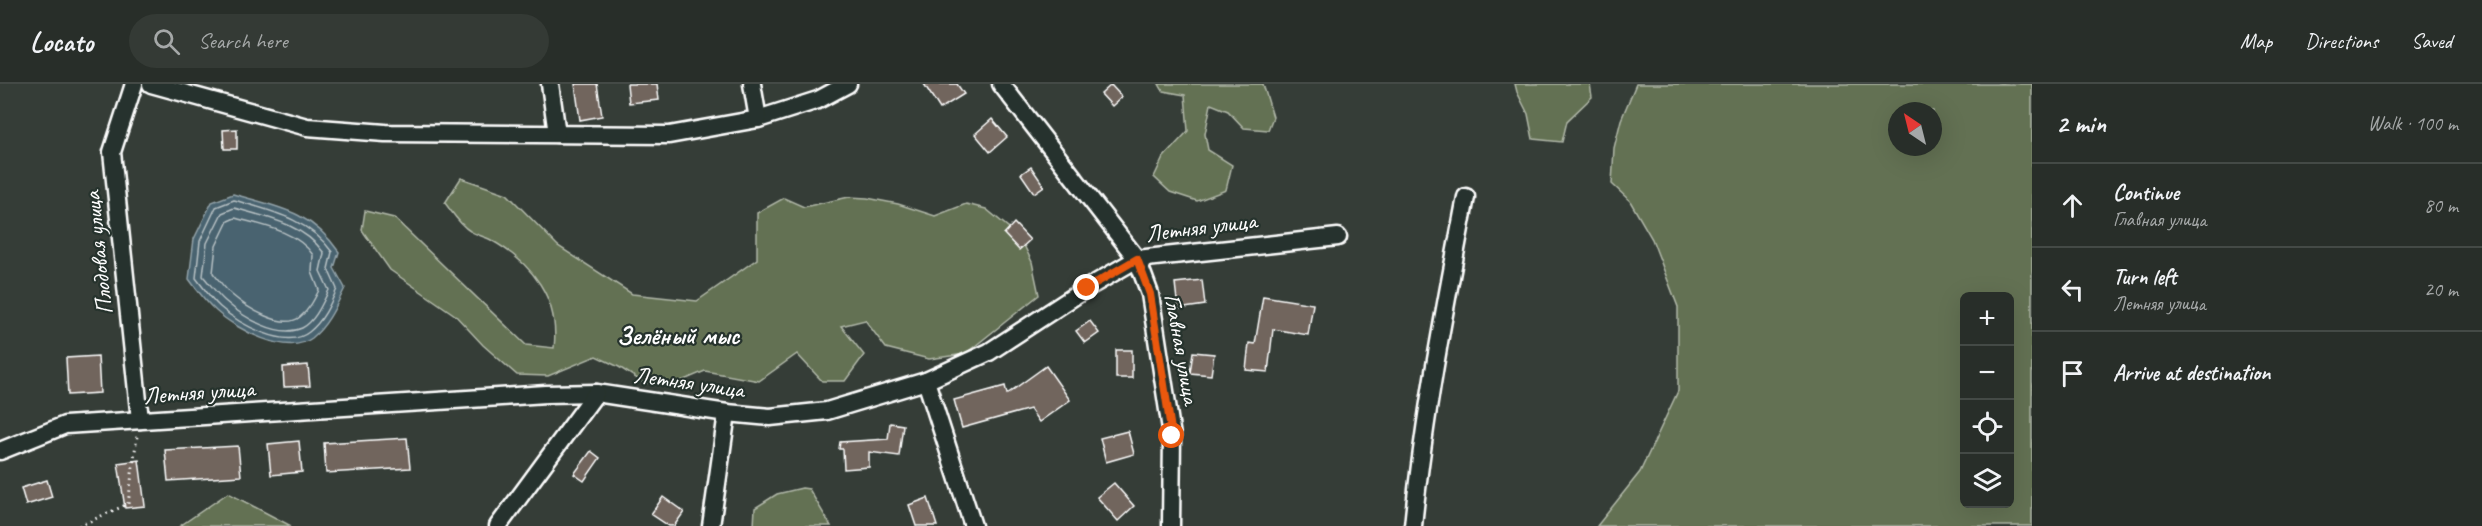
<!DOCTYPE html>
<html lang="en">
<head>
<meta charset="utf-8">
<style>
  :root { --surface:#282e29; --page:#343a35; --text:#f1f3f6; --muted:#a5a8a8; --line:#444a46 }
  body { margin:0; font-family:Caveat,sans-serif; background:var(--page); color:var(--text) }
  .controls { position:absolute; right:18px; bottom:18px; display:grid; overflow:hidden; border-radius:9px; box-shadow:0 6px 24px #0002 }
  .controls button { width:54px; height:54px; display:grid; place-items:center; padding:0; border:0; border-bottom:2px solid var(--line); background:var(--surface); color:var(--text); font:30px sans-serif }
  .compass { position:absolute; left:1888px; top:18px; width:54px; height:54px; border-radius:50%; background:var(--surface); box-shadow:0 6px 24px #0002; rotate:325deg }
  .stop { position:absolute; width:18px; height:18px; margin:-14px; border:4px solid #ea580c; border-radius:50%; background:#fff }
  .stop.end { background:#ea580c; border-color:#fff; box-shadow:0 2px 6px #0008 }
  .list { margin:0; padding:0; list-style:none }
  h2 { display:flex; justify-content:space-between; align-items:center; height:78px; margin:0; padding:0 24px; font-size:26px }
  h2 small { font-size:20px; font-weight:400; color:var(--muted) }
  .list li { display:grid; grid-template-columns:39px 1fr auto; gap:18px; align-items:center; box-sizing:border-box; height:84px; padding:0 24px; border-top:2px solid var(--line) }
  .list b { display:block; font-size:22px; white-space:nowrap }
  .list p { margin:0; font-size:20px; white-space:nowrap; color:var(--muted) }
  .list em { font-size:20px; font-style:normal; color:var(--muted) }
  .icon { flex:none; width:33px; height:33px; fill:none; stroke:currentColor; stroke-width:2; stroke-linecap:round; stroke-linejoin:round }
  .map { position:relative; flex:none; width:2032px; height:442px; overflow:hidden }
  header { display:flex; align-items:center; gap:36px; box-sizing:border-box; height:84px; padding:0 30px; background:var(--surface); border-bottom:2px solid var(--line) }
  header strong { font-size:28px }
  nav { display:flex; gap:33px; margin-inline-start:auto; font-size:21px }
  .search { width:420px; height:54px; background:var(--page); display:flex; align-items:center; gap:15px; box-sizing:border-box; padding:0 21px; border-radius:33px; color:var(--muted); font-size:22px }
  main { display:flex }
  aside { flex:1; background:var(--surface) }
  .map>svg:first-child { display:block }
</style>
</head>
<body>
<header>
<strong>Locato</strong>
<div class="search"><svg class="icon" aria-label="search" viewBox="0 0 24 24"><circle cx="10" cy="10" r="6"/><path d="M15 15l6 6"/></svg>Search here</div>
<nav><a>Map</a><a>Directions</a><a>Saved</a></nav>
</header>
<main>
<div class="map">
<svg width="2032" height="442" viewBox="0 0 2032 442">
  <rect width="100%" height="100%" fill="#353d37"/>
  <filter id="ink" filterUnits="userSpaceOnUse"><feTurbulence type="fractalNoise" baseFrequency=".0167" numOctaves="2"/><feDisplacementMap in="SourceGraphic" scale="12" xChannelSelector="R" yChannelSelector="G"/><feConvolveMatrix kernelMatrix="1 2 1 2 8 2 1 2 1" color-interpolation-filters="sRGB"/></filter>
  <g filter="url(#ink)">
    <!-- green -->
    <g fill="#637153" stroke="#b1b8a9" stroke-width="1.5" fill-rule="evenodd">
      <polygon points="1159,0 1263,0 1273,33 1268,46 1244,44 1228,27 1211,20 1205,50 1208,66 1232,81 1226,106 1197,117 1170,108 1154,93 1163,74 1188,47 1185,11 1163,7"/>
      <polygon points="1515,0 1590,0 1592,13 1567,37 1562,58 1533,55 1528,30 1517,8"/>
      <path d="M1636,0H2032V442H1597L1640,388L1678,307V223L1652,155L1630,117L1612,100L1614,64L1621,36ZM1897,27H1933V63H1897ZM1964,213H2010V420H1964Z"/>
      <path d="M461,94L507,110L558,162L632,210L697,217L757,175V129L784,114L804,123L849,113L867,114L898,120L935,132L966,120L986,125L1020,153L1032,178L1039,211L965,270L929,275L886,264L865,236L841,242L864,271L845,297H822L797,270L759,297L705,287L677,299H644L619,283L596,272L548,292L517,291L483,261L455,231L390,186L362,146L365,127L394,134L526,261L554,264C560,215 532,179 491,156C484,152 476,151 470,147C460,141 452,128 445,119Z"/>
      <polygon points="802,404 809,405 831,442 754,442 755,424 777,410"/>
      <polygon points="228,409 291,442 180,442"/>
    </g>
    <!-- water -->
    <path fill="#4a646f" stroke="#92a2a9" stroke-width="1.5" d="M233,110C278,123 311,127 339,168L334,184L345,204C336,222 328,241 312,254C287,273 236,245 216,227C206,218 197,206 189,195L194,155L212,118Z"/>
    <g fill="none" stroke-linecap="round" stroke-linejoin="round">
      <!-- shore -->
      <g stroke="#b7c1c5" stroke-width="1.5">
        <path d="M234,116C271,127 309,135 332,168L328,185L337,205C330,221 323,237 309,248C286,267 238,239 220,223C211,215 203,203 196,194L200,157L216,123Z"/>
        <path d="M234,124C266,133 303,140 324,169L320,187L329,206C323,218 315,238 302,244C278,255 243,233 225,217C217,210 210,200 203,192L207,159L222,129Z"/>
        <path d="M235,134C261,141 297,147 313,171L312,188L319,206C314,216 309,226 300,233C283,247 246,223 232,211C225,205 219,196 213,189L216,162L228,137Z"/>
      </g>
    </g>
    <!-- building -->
    <g fill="#71655d" stroke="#fff" stroke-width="1.5">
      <polygon points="575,0 597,0 602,32 580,36"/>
      <polygon points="627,0 657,0 659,16 629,19"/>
      <polygon points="924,0 957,0 964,10 940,25"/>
      <polygon points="1111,1 1122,13 1112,22 1101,10"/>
      <polygon points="992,35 1007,53 990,68 975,50"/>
      <polygon points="237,45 237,65 224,65 223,46"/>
      <polygon points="1031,83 1044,102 1034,109 1021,90"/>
      <polygon points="1014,139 1030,156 1019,166 1004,150"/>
      <polygon points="1202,196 1205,221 1178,225 1175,199"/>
      <polygon points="1263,212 1313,220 1308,251 1273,245 1268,288 1246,286 1249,259 1255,260"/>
      <polygon points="1090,237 1099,249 1085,259 1076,247"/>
      <rect x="1116" y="266" width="16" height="28"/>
      <polygon points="1193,268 1214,270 1211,291 1190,289"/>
      <polygon points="98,272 100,309 68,311 66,274"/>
      <polygon points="308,281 310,302 284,303 283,283"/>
      <polygon points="1046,282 1070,316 1039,338 1030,325 962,344 954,316 1005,302 1007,310"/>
      <polygon points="890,339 903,341 899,372 869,368 869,383 844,385 843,365 839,365 840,358 888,355"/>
      <polygon points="1128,347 1134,370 1106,378 1100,354"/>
      <polygon points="407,354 410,384 326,389 324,359"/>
      <polygon points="299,357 302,388 271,391 268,360"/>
      <polygon points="238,362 241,392 168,397 165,366"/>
      <polygon points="591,367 600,374 584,397 574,390"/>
      <polygon points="139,376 145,422 125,424 118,379"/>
      <polygon points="47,396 52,413 26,421 21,404"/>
      <polygon points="1114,399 1134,422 1118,437 1097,413"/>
      <polygon points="663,413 684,428 674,442 669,442 651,430"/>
      <polygon points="928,414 937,442 916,442 909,421"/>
    </g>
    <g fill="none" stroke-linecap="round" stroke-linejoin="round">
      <defs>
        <g id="minor">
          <polyline points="134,0 112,68 140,336"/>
          <polyline points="151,0 307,43 385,49 669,51 758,35 818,16 848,0"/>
          <polyline points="550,0 557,50"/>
          <polyline points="752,0 758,35"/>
          <polyline points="1001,0 1137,175 1150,210 1172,352 1171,442"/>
          <polyline points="926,297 973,442"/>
          <polyline points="0,367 65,341 546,310 596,309 727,329 770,333 827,327 926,297 989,268 1087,204 1137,175 1338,153"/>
          <polyline points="498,442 596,309"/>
          <polyline points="711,442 727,329"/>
          <path d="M1413,442C1424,331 1445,223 1466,113"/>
        </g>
      </defs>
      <!-- minor casing -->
      <use href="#minor" stroke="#fff" stroke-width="21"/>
      <!-- path -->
      <polyline stroke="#fff" stroke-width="3" stroke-dasharray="1.5 4.5" stroke-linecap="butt" points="79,442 128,420 137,352"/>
      <!-- minor -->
      <use href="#minor" stroke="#26332d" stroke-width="16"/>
    </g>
  </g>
  <g fill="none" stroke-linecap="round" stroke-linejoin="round" filter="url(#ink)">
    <!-- route -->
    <polyline stroke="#ea580c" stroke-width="8" points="1087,204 1137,175 1150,210 1172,352"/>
  </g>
  <g text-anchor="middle" stroke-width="4.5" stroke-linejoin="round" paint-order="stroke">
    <!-- street labels -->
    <g font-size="24" fill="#fff" stroke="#26332d">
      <text transform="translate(1201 143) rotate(-7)" y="8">Летняя улица</text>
      <text transform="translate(98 169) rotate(-96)" y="8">Плодовая улица</text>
      <text transform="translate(1182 265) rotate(80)" y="8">Главная улица</text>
      <text transform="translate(689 298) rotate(8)" y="8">Летняя улица</text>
      <text transform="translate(199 308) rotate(-4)" y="8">Летняя улица</text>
    </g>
    <!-- neighbourhood labels -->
    <g font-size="26" font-weight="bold" fill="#fff" stroke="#26332d">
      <text x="678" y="260">Зелёный мыс</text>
    </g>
  </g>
</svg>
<div class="controls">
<button>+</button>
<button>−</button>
<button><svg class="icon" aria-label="locate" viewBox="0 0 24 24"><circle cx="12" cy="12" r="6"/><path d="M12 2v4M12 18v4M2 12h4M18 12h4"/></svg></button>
<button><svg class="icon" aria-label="layers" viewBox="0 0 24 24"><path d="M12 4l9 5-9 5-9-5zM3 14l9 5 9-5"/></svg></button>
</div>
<svg class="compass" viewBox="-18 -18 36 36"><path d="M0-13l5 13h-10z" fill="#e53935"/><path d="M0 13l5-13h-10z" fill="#a5a8a8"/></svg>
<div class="stop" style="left:1172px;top:352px"></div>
<div class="stop end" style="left:1087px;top:204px"></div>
</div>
<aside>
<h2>2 min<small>Walk · 100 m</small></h2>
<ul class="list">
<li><svg class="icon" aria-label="ahead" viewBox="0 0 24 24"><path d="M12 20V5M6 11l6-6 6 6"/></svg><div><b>Continue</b><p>Главная улица</p></div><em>80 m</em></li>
<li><svg class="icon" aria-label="left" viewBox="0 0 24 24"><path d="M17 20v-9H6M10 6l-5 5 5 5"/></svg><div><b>Turn left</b><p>Летняя улица</p></div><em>20 m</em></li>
<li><svg class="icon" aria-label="arrive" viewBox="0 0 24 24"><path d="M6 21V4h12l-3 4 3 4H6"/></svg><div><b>Arrive at destination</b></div></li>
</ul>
</aside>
</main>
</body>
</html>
